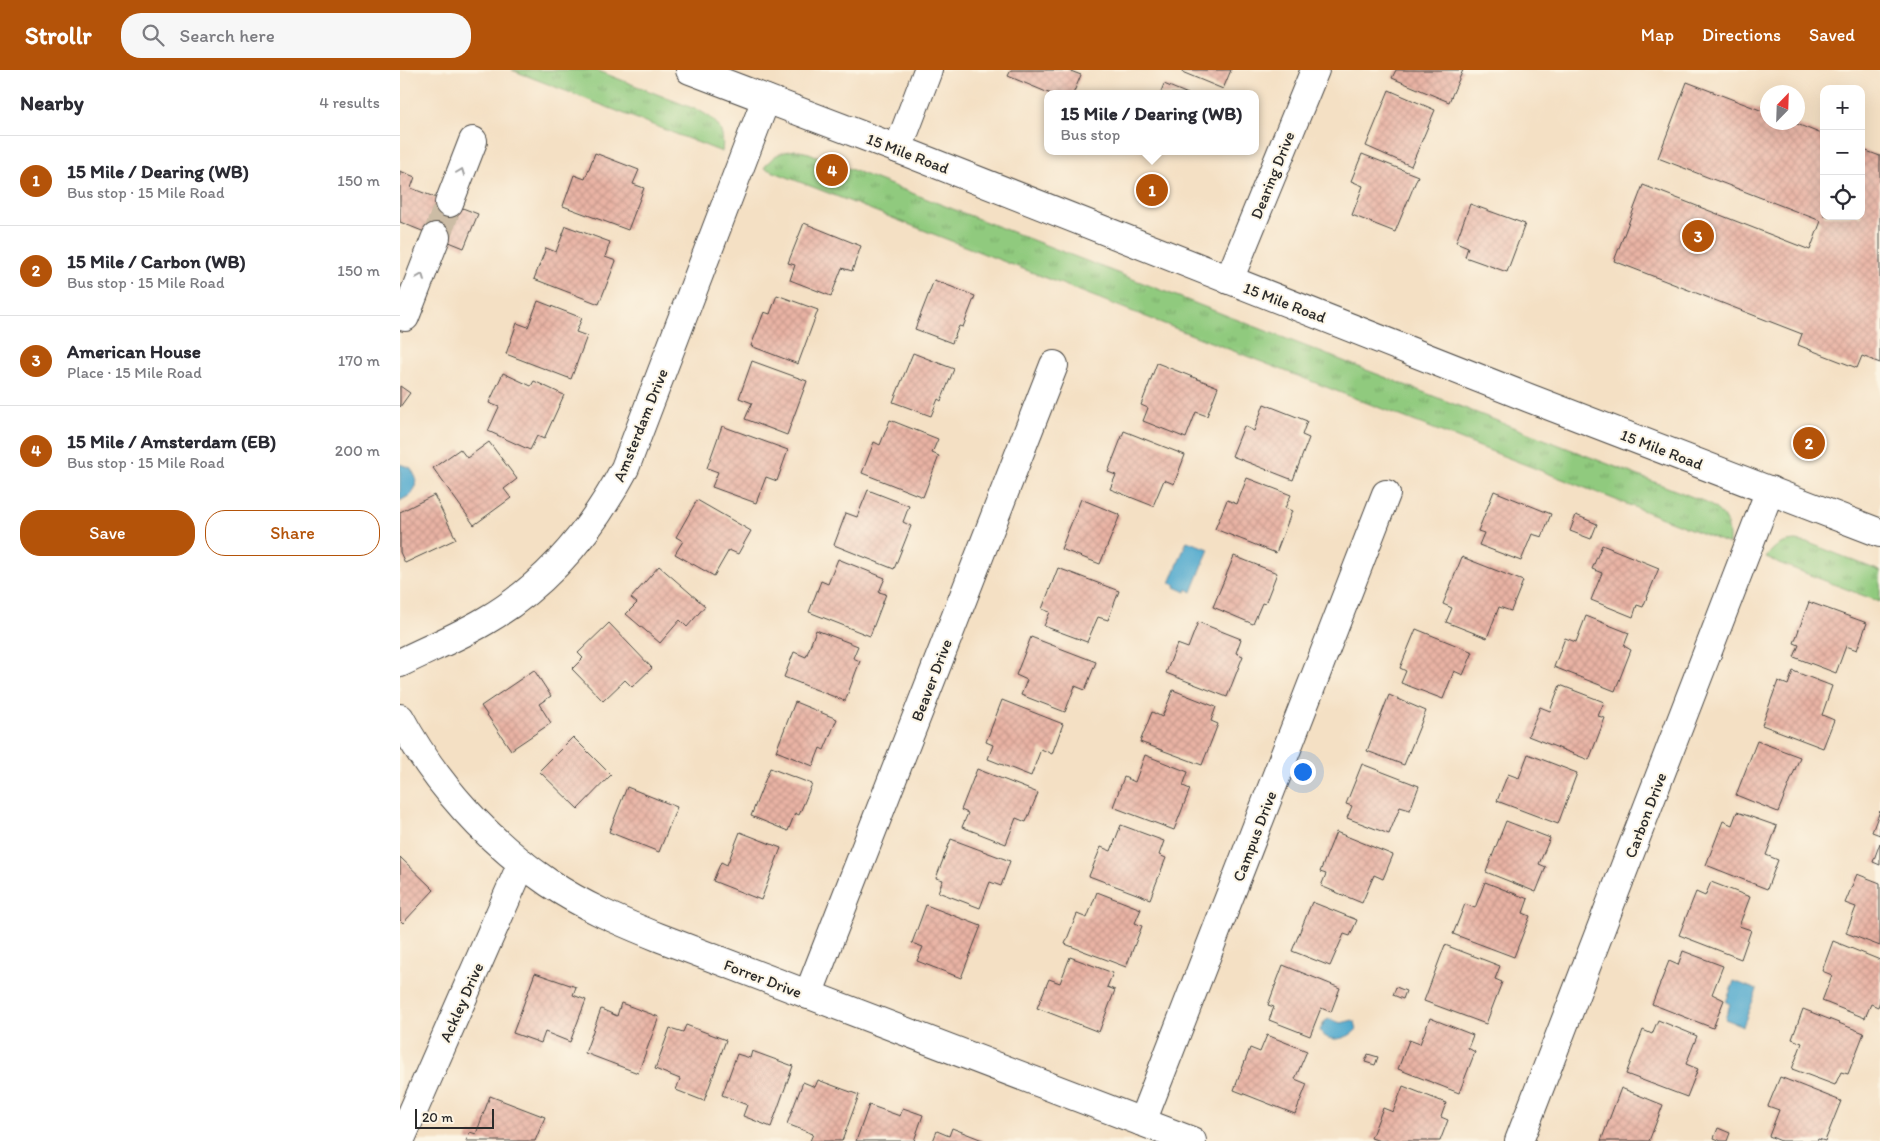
<!DOCTYPE html>
<html lang="en">
<head>
<meta charset="utf-8">
<style>
  :root { --surface:#fff; --page:#f7f7f7; --text:#2b2b33; --muted:#7c7c81; --line:#e1e1e2; --accent:#b45309 }
  body { margin:0; font-family:Itim,sans-serif; background:var(--page); color:var(--text) }
  .controls { position:absolute; right:15px; top:15px; display:grid; overflow:hidden; border-radius:10px; box-shadow:0 5px 20px #0002 }
  .controls button { width:45px; height:45px; display:grid; place-items:center; padding:0; border:0; border-bottom:1px solid var(--line); background:var(--surface); color:var(--text); font:25px sans-serif }
  .compass { position:absolute; left:1360px; top:15px; width:45px; height:45px; border-radius:50%; background:var(--surface); box-shadow:0 5px 20px #0002; rotate:23deg }
  .scale { position:absolute; left:15px; bottom:12px; width:79px; box-sizing:border-box; padding-left:5px; border:2px solid #2b2b2b; border-top:0; font-size:14px; line-height:18px; white-space:nowrap; color:#2b2b2b; -webkit-text-stroke:4px #fcf5e5; paint-order:stroke }
  .you { position:absolute; left:902px; top:701px; width:18px; height:18px; margin:-12px; border:4px solid #fff; border-radius:50%; background:#1a73e8; box-shadow:0 0 0 8px #1a73e833 }
  .badge { display:grid; place-items:center; width:32px; height:32px; border-radius:50%; background:var(--accent); color:#fff; font-size:16px; font-weight:700 }
  .pin { position:absolute; translate:-50% -50%; border:2px solid #fff; box-shadow:0 1px 5px #0006 }
  .popup { position:absolute; left:644px; top:20px; width:215px; height:65px; box-sizing:border-box; display:grid; place-content:center; border-radius:10px; background:var(--surface); filter:drop-shadow(0 1px 4px #0005); font-size:16px; white-space:nowrap; color:var(--muted) }
  .popup b { font-size:19px; color:var(--text) }
  .popup::after { content:''; position:absolute; left:50%; top:100%; margin-left:-10px; border:10px solid transparent; border-top-color:var(--surface) }
  .list { margin:0; padding:0; list-style:none }
  h2 { display:flex; justify-content:space-between; align-items:center; height:65px; margin:0; padding:0 20px; font-size:21px }
  h2 small { font-size:16px; font-weight:400; color:var(--muted) }
  .list li { display:grid; grid-template-columns:32px 1fr auto; gap:15px; align-items:center; box-sizing:border-box; height:90px; padding:0 20px; border-top:1px solid var(--line) }
  .list b { display:block; font-size:19px; white-space:nowrap }
  .list p { margin:0; font-size:16px; white-space:nowrap; color:var(--muted) }
  .list em { font-size:16px; font-style:normal; color:var(--muted) }
  .actions { display:flex; gap:10px; padding:15px 20px }
  .actions a { flex:1; padding:11px 0; border:1px solid var(--accent); border-radius:20px; text-align:center; font-size:18px; color:var(--accent) }
  .actions .main { background:var(--accent); color:#fff }
  .icon { flex:none; width:28px; height:28px; fill:none; stroke:currentColor; stroke-width:2; stroke-linecap:round; stroke-linejoin:round }
  .map { position:relative; flex:none; width:1480px; height:1071px; overflow:hidden }
  header { display:flex; align-items:center; gap:30px; box-sizing:border-box; height:70px; padding:0 25px; background:var(--accent); color:#fff }
  header strong { font-size:24px }
  nav { display:flex; gap:28px; margin-inline-start:auto; font-size:18px }
  .search { width:350px; height:45px; background:var(--page); display:flex; align-items:center; gap:12px; box-sizing:border-box; padding:0 18px; border-radius:20px; color:var(--muted); font-size:19px }
  main { display:flex }
  aside { flex:1; background:var(--surface) }
  .map>svg:first-child { display:block }
</style>
</head>
<body>
<header>
<strong>Strollr</strong>
<div class="search"><svg class="icon" aria-label="search" viewBox="0 0 24 24"><circle cx="10" cy="10" r="6"/><path d="M15 15l6 6"/></svg>Search here</div>
<nav><a>Map</a><a>Directions</a><a>Saved</a></nav>
</header>
<main>
<aside>
<h2>Nearby<small>4 results</small></h2>
<ul class="list">
<li><span class="badge">1</span><div><b>15 Mile / Dearing (WB)</b><p>Bus stop · 15 Mile Road</p></div><em>150 m</em></li>
<li><span class="badge">2</span><div><b>15 Mile / Carbon (WB)</b><p>Bus stop · 15 Mile Road</p></div><em>150 m</em></li>
<li><span class="badge">3</span><div><b>American House</b><p>Place · 15 Mile Road</p></div><em>170 m</em></li>
<li><span class="badge">4</span><div><b>15 Mile / Amsterdam (EB)</b><p>Bus stop · 15 Mile Road</p></div><em>200 m</em></li>
</ul>
<div class="actions"><a class="main">Save</a><a>Share</a></div>
</aside>
<div class="map">
<svg width="1480" height="1071" viewBox="0 0 1480 1071">
  <defs>
    <pattern id="grass-tufts" width="24" height="20" patternUnits="userSpaceOnUse" patternTransform="scale(1.25)"><rect width="24" height="20" fill="#90ca7e"/><path d="M3 7l-1-3M5 7V3M7 7l1-3M15 17l-1-3M17 17v-4M19 17l1-3" fill="none" stroke="#76a467"/></pattern>
    <pattern id="building-cross-hatch" width="8" height="8" patternUnits="userSpaceOnUse" patternTransform="scale(1.25)"><rect width="8" height="8" fill="#e9b3a4"/><path d="M0 0l8 8M0 8l8-8" fill="none" stroke="#c89a8d"/></pattern>
  </defs>
  <rect width="100%" height="100%" fill="#fcf5e5"/>
  <filter id="ink" filterUnits="userSpaceOnUse"><feTurbulence type="fractalNoise" baseFrequency=".02" numOctaves="2"/><feDisplacementMap in="SourceGraphic" scale="10" xChannelSelector="R" yChannelSelector="G"/><feConvolveMatrix kernelMatrix="1 2 1 2 8 2 1 2 1" color-interpolation-filters="sRGB"/></filter>
  <filter id="wash" filterUnits="userSpaceOnUse"><feTurbulence type="fractalNoise" baseFrequency=".0096" numOctaves="4" result="noise"/><feDisplacementMap in="SourceGraphic" scale="20" xChannelSelector="R" yChannelSelector="G"/><feGaussianBlur stdDeviation="1.12" result="paint"/><feColorMatrix in="noise" values="0 0 0 0 0 0 0 0 0 0 0 0 0 0 0 0 0 1.4 0 .05"/><feComposite in="paint" operator="in"/></filter>
  <g filter="url(#wash)">
    <rect width="100%" height="100%" fill="#f4e0c4"/>
    <!-- grass -->
    <g fill="url(#grass-tufts)" stroke="#5e7a54">
      <path d="M112,0H196L300,41C318,51 325,60 322,82Z"/>
      <path d="M395,80L409,83L1303,431C1323,442 1330,450 1329,474L364,98C374,84 379,83 395,80Z"/>
      <path d="M1395,471L1409,473L1480,501V532L1366,488C1374,476 1381,472 1395,471Z"/>
    </g>
    <!-- water -->
    <g fill="#50a9ce" stroke="#3e6a7c">
      <polygon points="0,394 11,398 16,408 15,418 12,424 0,431"/>
      <polygon points="787,471 809,479 792,522 787,519 786,522 775,517 776,515 770,513"/>
      <polygon points="1334,911 1357,920 1343,956 1325,949 1330,934 1326,932"/>
      <path d="M929,949L941,953L953,950L955,952L957,959C949,969 926,975 920,960L925,951Z"/>
    </g>
    <g id="blocks">
      <!-- building -->
      <g fill="url(#building-cross-hatch)">
        <polygon points="611,0 668,0 681,5 673,24 651,24 608,6"/>
        <polygon points="783,0 831,0 823,19 782,2"/>
        <polygon points="996,0 1063,0 1049,32 992,8"/>
        <polygon points="1287,12 1368,43 1368,52 1392,52 1424,65 1424,146 1461,146 1461,79 1480,86 1480,293 1462,286 1457,298 1398,275 1402,264 1214,191 1243,115 1410,180 1421,151 1258,88"/>
        <polygon points="764,14 788,24 760,24"/>
        <polygon points="989,20 1035,40 1011,96 966,76"/>
        <polygon points="195,83 239,100 233,114 244,118 228,160 163,136 174,105 185,109"/>
        <polygon points="962,84 1018,106 995,162 952,145 963,116 951,111"/>
        <polygon points="0,101 15,107 11,118 78,144 64,178 0,152"/>
        <polygon points="1070,134 1125,154 1107,202 1065,187 1068,177 1056,172"/>
        <polygon points="404,153 461,176 452,201 442,198 431,226 390,210 395,195 388,193"/>
        <polygon points="166,156 210,172 205,187 216,191 199,234 134,209 146,178 156,182"/>
        <polygon points="534,210 575,226 563,257 559,256 552,273 515,259"/>
        <polygon points="377,225 418,240 398,294 351,276 364,242 370,244"/>
        <polygon points="138,231 182,248 176,262 187,266 171,309 106,284 117,253 128,257"/>
        <polygon points="513,283 554,299 541,331 538,329 531,346 493,332"/>
        <polygon points="352,291 407,311 387,365 345,349 352,333 339,328"/>
        <polygon points="757,293 818,317 807,346 796,342 786,368 743,351 748,338 741,335"/>
        <polygon points="103,303 131,316 134,311 164,325 144,369 137,366 130,380 88,361 99,337 89,333"/>
        <polygon points="0,316 10,323 0,337"/>
        <polygon points="864,334 907,351 902,365 909,368 893,410 832,386 844,356 854,361"/>
        <polygon points="490,350 538,369 532,383 539,386 523,427 462,403 474,372 480,375"/>
        <polygon points="322,356 388,380 377,411 366,407 356,433 312,417 318,402 307,398"/>
        <polygon points="724,361 785,385 774,414 764,410 753,436 710,419 716,405 708,402"/>
        <polygon points="89,372 117,409 104,419 111,428 74,455 33,398 60,379 67,388"/>
        <polygon points="847,408 891,425 885,438 892,441 876,483 815,459 827,430 837,434"/>
        <polygon points="468,420 509,436 503,452 511,456 494,499 434,475 446,443 457,447"/>
        <polygon points="1094,421 1151,444 1142,467 1132,464 1121,491 1079,475 1084,463 1078,461"/>
        <polygon points="34,425 56,469 5,493 0,482 0,442"/>
        <polygon points="681,429 720,445 700,494 661,479"/>
        <polygon points="297,430 351,461 338,484 329,480 314,506 275,484 283,471 276,467"/>
        <polygon points="1176,445 1197,454 1191,469 1170,461"/>
        <polygon points="1202,475 1259,498 1243,537 1237,535 1233,547 1191,530 1202,503 1192,499"/>
        <polygon points="834,486 877,503 865,534 862,533 853,554 813,537"/>
        <polygon points="1062,487 1123,511 1111,541 1099,537 1087,568 1046,552 1052,538 1043,534"/>
        <polygon points="438,489 485,508 479,522 486,524 470,566 409,542 421,511 428,514"/>
        <polygon points="259,496 305,536 287,557 280,550 260,573 226,544 237,533 231,528"/>
        <polygon points="658,498 719,521 708,550 698,547 687,572 644,556 650,542 642,539"/>
        <polygon points="1409,532 1467,553 1457,580 1446,576 1436,603 1394,587 1399,575 1394,573"/>
        <polygon points="1186,546 1229,563 1224,576 1231,580 1215,621 1154,597 1165,568 1176,572"/>
        <polygon points="798,552 841,569 836,583 843,586 827,627 766,603 777,574 788,578"/>
        <polygon points="209,553 252,598 232,617 225,610 203,631 172,599 183,588 178,583"/>
        <polygon points="1016,559 1073,582 1063,605 1054,601 1043,629 1001,613 1006,601 1000,598"/>
        <polygon points="416,560 458,576 453,588 460,591 445,631 384,607 394,582 406,587"/>
        <polygon points="631,567 696,592 685,620 675,616 665,642 621,625 627,610 616,605"/>
        <polygon points="134,600 151,626 139,634 151,653 111,680 81,636"/>
        <polygon points="1393,601 1432,616 1422,645 1434,650 1423,678 1362,655 1378,611 1388,615"/>
        <polygon points="1160,615 1204,632 1198,646 1205,648 1189,690 1128,666 1140,637 1150,641"/>
        <polygon points="773,620 816,637 811,651 818,654 802,695 740,672 752,642 762,647"/>
        <polygon points="989,625 1026,641 1004,695 967,681"/>
        <polygon points="602,630 663,654 652,684 641,679 631,706 588,689 593,675 586,672"/>
        <polygon points="395,632 437,649 424,680 420,678 413,696 376,681"/>
        <polygon points="173,667 211,705 178,739 139,701"/>
        <polygon points="1357,671 1400,687 1378,742 1336,725"/>
        <polygon points="1128,684 1177,703 1158,754 1097,731 1108,704 1119,708"/>
        <polygon points="745,685 788,702 783,716 790,719 774,760 713,737 724,707 735,712"/>
        <polygon points="962,694 1019,716 1010,740 1000,737 989,764 947,748 952,736 946,734"/>
        <polygon points="370,698 412,714 399,745 395,743 388,761 351,746"/>
        <polygon points="577,699 638,723 626,752 616,748 606,774 562,757 568,743 561,740"/>
        <polygon points="227,717 277,737 259,782 209,762"/>
        <polygon points="1480,741 1480,765 1472,762"/>
        <polygon points="1337,742 1377,756 1366,785 1378,790 1367,819 1306,795 1323,751 1332,755"/>
        <polygon points="1106,751 1150,768 1139,794 1146,797 1136,822 1086,802"/>
        <polygon points="721,755 764,771 759,785 766,788 750,829 689,806 701,777 711,781"/>
        <polygon points="340,762 381,778 361,830 313,811 321,792 327,795"/>
        <polygon points="936,762 993,785 983,809 974,805 962,833 921,816 926,804 920,802"/>
        <polygon points="551,769 610,791 601,816 590,812 580,838 538,822 543,810 536,808"/>
        <polygon points="1480,773 1480,795 1473,792"/>
        <polygon points="0,787 34,820 3,853 0,850"/>
        <polygon points="1457,804 1480,813 1480,876 1446,863 1456,837 1445,833"/>
        <polygon points="1085,812 1128,829 1123,843 1130,846 1114,887 1053,864 1065,834 1075,838"/>
        <polygon points="1311,812 1350,827 1339,856 1351,860 1341,889 1279,865 1296,822 1305,826"/>
        <polygon points="697,822 741,839 735,853 742,856 726,897 665,874 677,844 687,848"/>
        <polygon points="912,832 957,850 950,866 944,864 930,896 892,881"/>
        <polygon points="526,835 581,856 561,908 517,891 523,877 512,873"/>
        <polygon points="1433,871 1480,890 1480,931 1478,937 1471,934 1465,948 1422,931 1432,905 1422,901"/>
        <polygon points="1045,875 1100,896 1095,909 1102,912 1086,954 1024,931"/>
        <polygon points="1283,881 1323,896 1312,924 1324,930 1313,958 1252,934 1269,891 1278,895"/>
        <polygon points="670,887 713,903 707,917 715,920 699,962 637,938 649,909 660,913"/>
        <polygon points="883,895 940,918 931,942 921,938 910,966 869,950 874,937 868,935"/>
        <polygon points="135,903 176,917 173,925 186,930 170,972 145,962 141,973 113,963"/>
        <polygon points="996,917 1006,921 1003,929 993,925"/>
        <polygon points="221,933 259,947 238,1003 185,983 201,939 217,946"/>
        <polygon points="1403,939 1464,963 1448,1004 1441,1002 1435,1015 1392,999 1402,973 1392,969"/>
        <polygon points="1030,948 1073,965 1068,978 1075,982 1059,1023 998,999 1009,970 1020,974"/>
        <polygon points="1258,950 1297,966 1286,994 1298,999 1287,1027 1226,1004 1243,960 1252,964"/>
        <polygon points="286,955 326,970 304,1031 276,1020 280,1009 255,999 270,958 283,962"/>
        <polygon points="867,965 907,981 895,1009 907,1014 895,1044 834,1020 850,978 860,982"/>
        <polygon points="352,981 393,996 371,1057 343,1046 347,1035 322,1025 337,984 350,988"/>
        <polygon points="968,984 978,987 975,995 965,992"/>
        <polygon points="1380,1007 1441,1031 1425,1071 1418,1069 1417,1071 1381,1071 1369,1066 1379,1040 1368,1036"/>
        <polygon points="418,1010 459,1025 442,1071 410,1071 413,1064 387,1054 403,1012 415,1017"/>
        <polygon points="1003,1016 1046,1033 1041,1047 1048,1050 1040,1071 980,1071 971,1068 983,1038 993,1042"/>
        <polygon points="1221,1018 1263,1035 1249,1071 1201,1071"/>
        <polygon points="90,1026 145,1047 135,1071 66,1071 70,1062 76,1064"/>
        <polygon points="469,1035 500,1046 503,1038 523,1045 514,1071 456,1071"/>
        <polygon points="552,1058 585,1071 533,1071 537,1061 549,1066"/>
        <polygon points="1318,1058 1330,1063 1327,1071 1321,1071 1314,1068"/>
      </g>
    </g>
  </g>
  <g filter="url(#ink)">
    <use href="#blocks" fill-opacity="0" stroke="#494642" stroke-width="1"/>
    <g fill="none" stroke-linecap="round" stroke-linejoin="round">
      <!-- minor-tunnel -->
      <polyline stroke="#ccbca5" stroke-width="28" stroke-dasharray="28 14" stroke-linecap="butt" points="36,167 49,133"/>
      <defs>
        <g id="minor">
          <polyline points="498,79 528,0"/>
          <polyline points="49,133 73,71"/>
          <polyline points="829,210 915,0"/>
          <polyline points="5,247 36,167"/>
          <path d="M0,593C28,579 58,567 85,551C147,515 192,460 225,398L366,29"/>
          <path d="M0,648C35,713 87,771 149,813C183,836 221,852 258,867L792,1071"/>
          <polyline points="408,925 654,295"/>
          <polyline points="742,1052 986,424"/>
          <polyline points="0,1071 122,793"/>
          <polyline points="1119,1071 1370,420"/>
        </g>
        <polyline id="major" points="290,0 498,79 1129,328 1480,463"/>
      </defs>
      <!-- minor casing -->
      <use href="#minor" stroke="#494642" stroke-width="30"/>
      <!-- major casing -->
      <use href="#major" stroke="#494642" stroke-width="30"/>
      <!-- minor -->
      <use href="#minor" stroke="#fff" stroke-width="28"/>
      <!-- major -->
      <use href="#major" stroke="#fff" stroke-width="28"/>
    </g>
    <!-- one-way arrows -->
    <defs><path id="oneway-chevron" d="M-2-3.5L2.5 0L-2 3.5" fill="none" stroke-width="1.6" stroke-linecap="round" stroke-linejoin="round" transform="scale(1.25)"/></defs>
    <g stroke="#a0a0a0">
      <use href="#oneway-chevron" transform="translate(61 102) rotate(-69)"/>
      <use href="#oneway-chevron" transform="translate(21 207) rotate(-69)"/>
    </g>
  </g>
  <g text-anchor="middle" stroke-width="4" stroke-linejoin="round" paint-order="stroke">
    <!-- street labels -->
    <g font-size="16" fill="#2b2b2b" stroke="#fcf5e5">
      <text transform="translate(508 83) rotate(21)" y="6">15 Mile Road</text>
      <text transform="translate(872 105) rotate(-68)" y="6">Dearing Drive</text>
      <text transform="translate(885 232) rotate(21)" y="6">15 Mile Road</text>
      <text transform="translate(240 355) rotate(-68)" y="6">Amsterdam Drive</text>
      <text transform="translate(1262 379) rotate(21)" y="6">15 Mile Road</text>
      <text transform="translate(531 610) rotate(-69)" y="6">Beaver Drive</text>
      <text transform="translate(1245 745) rotate(-69)" y="6">Carbon Drive</text>
      <text transform="translate(854 766) rotate(-69)" y="6">Campus Drive</text>
      <text transform="translate(363 908) rotate(21)" y="6">Forrer Drive</text>
      <text transform="translate(61 932) rotate(-66)" y="6">Ackley Drive</text>
    </g>
  </g>
</svg>
<div class="controls">
<button>+</button>
<button>−</button>
<button><svg class="icon" aria-label="locate" viewBox="0 0 24 24"><circle cx="12" cy="12" r="6"/><path d="M12 2v4M12 18v4M2 12h4M18 12h4"/></svg></button>
</div>
<svg class="compass" viewBox="-18 -18 36 36"><path d="M0-13l5 13h-10z" fill="#e53935"/><path d="M0 13l5-13h-10z" fill="#7c7c81"/></svg>
<div class="scale">20 m</div>
<div class="you"></div>
<div class="pin badge" style="left:752px;top:120px">1</div>
<div class="popup"><b>15 Mile / Dearing (WB)</b>Bus stop</div>
<div class="pin badge" style="left:1409px;top:373px">2</div>
<div class="pin badge" style="left:1298px;top:166px">3</div>
<div class="pin badge" style="left:432px;top:100px">4</div>
</div>
</main>
</body>
</html>
